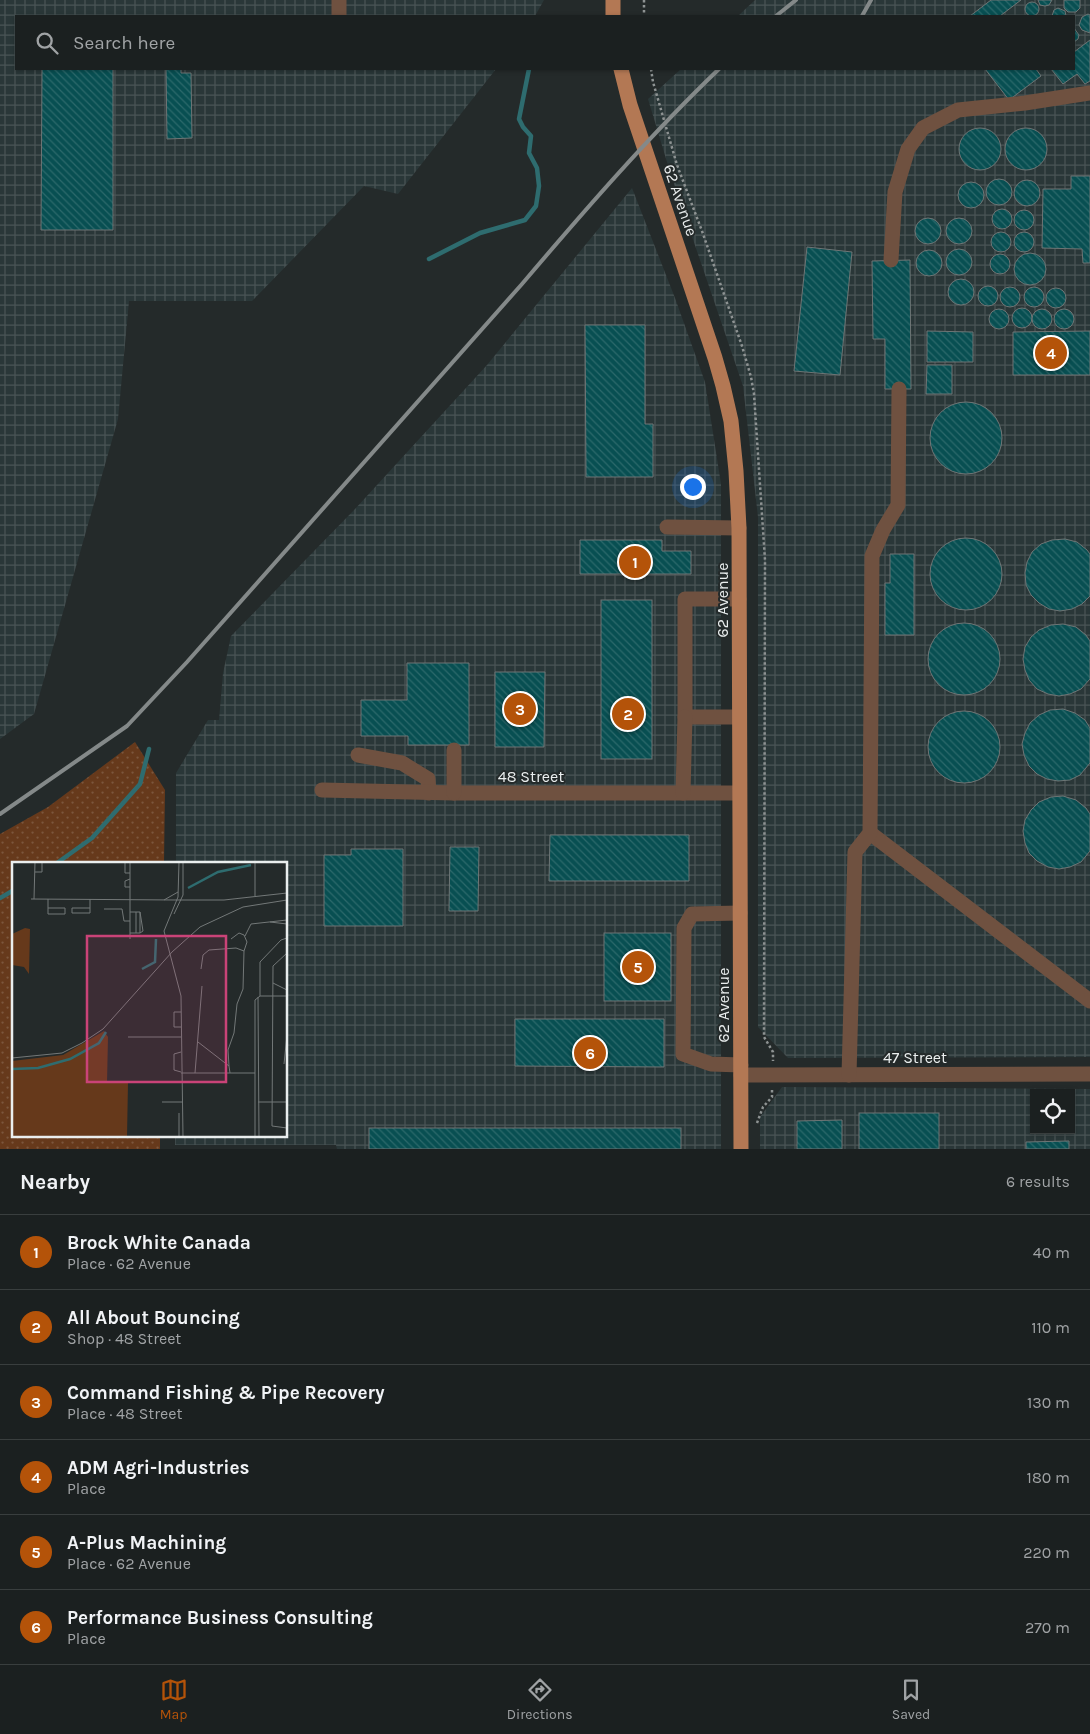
<!DOCTYPE html>
<html lang="en">
<head>
<meta charset="utf-8">
<style>
  :root { --surface:#1b2020; --page:#242829; --text:#f1f3f6; --muted:#a0a3a5; --line:#393e3e; --accent:#b45309 }
  body { margin:0; font-family:Karla,sans-serif; background:var(--page); color:var(--text) }
  .controls { position:absolute; right:15px; bottom:15px; display:grid; overflow:hidden; border-radius:0px; box-shadow:0 1px 4px #0004 }
  .controls button { width:45px; height:45px; display:grid; place-items:center; padding:0; border:0; border-bottom:1px solid var(--line); background:var(--surface); color:var(--text); font:25px sans-serif }
  .you { position:absolute; left:692px; top:486px; width:18px; height:18px; margin:-12px; border:4px solid #fff; border-radius:50%; background:#1a73e8; box-shadow:0 0 0 8px #1a73e833 }
  .badge { display:grid; place-items:center; width:32px; height:32px; border-radius:50%; background:var(--accent); color:#fff; font-size:16px; font-weight:700 }
  .pin { position:absolute; translate:-50% -50%; border:2px solid #fff; box-shadow:0 1px 5px #0006 }
  .list { margin:0; padding:0; list-style:none }
  h2 { display:flex; justify-content:space-between; align-items:center; height:65px; margin:0; padding:0 20px; font-size:21px }
  h2 small { font-size:16px; font-weight:400; color:var(--muted) }
  .list li { display:grid; grid-template-columns:32px 1fr auto; gap:15px; align-items:center; box-sizing:border-box; height:75px; padding:0 20px; border-top:1px solid var(--line) }
  .list b { display:block; font-size:19px; white-space:nowrap }
  .list p { margin:0; font-size:16px; white-space:nowrap; color:var(--muted) }
  .list em { font-size:16px; font-style:normal; color:var(--muted) }
  .icon { flex:none; width:28px; height:28px; fill:none; stroke:currentColor; stroke-width:2; stroke-linecap:round; stroke-linejoin:round }
  .map { position:relative; flex:none; width:1090px; height:1149px; overflow:hidden }
  .search { position:absolute; background:var(--surface); box-shadow:0 1px 4px #0004; left:15px; right:15px; top:15px; height:55px; display:flex; align-items:center; gap:12px; box-sizing:border-box; padding:0 18px; border-radius:0px; color:var(--muted); font-size:19px }
  .sheet { height:515px; background:var(--surface) }
  nav { display:flex; justify-content:space-around; align-items:center; box-sizing:border-box; height:70px; border-top:1px solid var(--line); background:var(--surface); font-size:14px; color:var(--muted) }
  nav a { display:grid; justify-items:center; gap:2px }
  nav .on { color:var(--accent) }
  .map>svg:first-child { display:block }
</style>
</head>
<body>
<div class="map">
<svg width="1090" height="1149" viewBox="0 0 1090 1149">
  <defs>
    <pattern id="industrial-grid" width="8" height="8" patternUnits="userSpaceOnUse" patternTransform="scale(1.25)"><rect width="8" height="8" fill="#2a3738"/><path d="M0 4h8M4 0v8" fill="none" stroke="#495455"/></pattern>
    <pattern id="grass-dots" width="8" height="8" patternUnits="userSpaceOnUse" patternTransform="scale(1.25)"><rect width="8" height="8" fill="#66391b"/><path d="M2 2h.1M6 6h.1" fill="none" stroke="#7c563c" stroke-width="1.8" stroke-linecap="round"/></pattern>
    <pattern id="building-back-hatch" width="6" height="6" patternUnits="userSpaceOnUse" patternTransform="scale(1.25)"><rect width="6" height="6" fill="#084f52"/><path d="M-1 5l2 2M0 0l6 6M5-1l2 2" fill="none" stroke="#2c696b"/></pattern>
  </defs>
  <rect width="100%" height="100%" fill="#242a2a"/>
  <!-- industrial -->
  <g fill="url(#industrial-grid)" fill-rule="evenodd">
    <polygon points="0,0 544,0 535,16 16,16 16,69 496,69 398,194 364,186 252,301 129,301 118,419 34,714 0,739"/>
    <polygon points="755,0 1090,0 1090,1057 788,1058 758,1027 758,517 743,386 670,172 648,99 681,69 1074,69 1074,16 738,16"/>
    <polygon points="632,188 675,298 705,382 721,484 721,1149 337,1149 336,1145 175,1145 175,1135 286,1135 286,863 176,863 176,773 208,720 219,720 223,673 231,636 355,509 487,365"/>
    <path d="M782,1087L1090,1089V1149H760V1117ZM1034,1093H1071V1130H1034Z"/>
  </g>
  <!-- grass -->
  <polygon fill="url(#grass-dots)" points="135,742 165,790 164,863 14,863 14,1135 160,1135 160,1149 0,1149 0,834 48,807"/>
  <g fill="none" stroke-linecap="round" stroke-linejoin="round">
    <!-- stream -->
    <g stroke="#2e6c6f" stroke-width="4.5">
      <polyline points="429,259 480,233 525,220 536,206 539,186 537,168 529,153 531,136 523,127 519,119 529,69"/>
      <polyline points="57,863 92,838 140,784 149,749"/>
      <polyline points="0,898 14,890"/>
    </g>
  </g>
  <!-- building -->
  <g fill="url(#building-back-hatch)" stroke="#6e7575">
    <polygon points="991,0 1021,0 1000,16 970,16"/>
    <polygon points="1038,0 1052,0 1049,5 1045,6 1040,5"/>
    <polygon points="1064,0 1080,0 1080,8 1076,12 1068,12 1064,8"/>
    <circle cx="1032" cy="9" r="7"/>
    <polygon points="1058,8 1065,11 1066,16 1052,16 1054,10"/>
    <polygon points="1088,14 1090,15 1090,33 1082,30 1079,25 1082,17"/>
    <polygon points="1074,28 1079,35 1078,39 1074,42"/>
    <polygon points="1090,40 1090,81 1085,84 1077,74 1063,84 1051,69 1074,69 1074,52"/>
    <polygon points="42,69 113,69 113,230 41,230"/>
    <polygon points="166,69 181,69 181,73 191,73 192,138 167,139"/>
    <polygon points="985,69 1036,69 1041,76 1009,100"/>
    <circle cx="980" cy="149" r="21"/>
    <circle cx="1026" cy="149" r="21"/>
    <polygon points="1071,176 1090,176 1090,263 1083,263 1082,249 1042,248 1043,189 1071,189"/>
    <circle cx="999" cy="192" r="13"/>
    <circle cx="1027" cy="193" r="13"/>
    <circle cx="971" cy="195" r="13"/>
    <circle cx="1002" cy="219" r="10"/>
    <circle cx="1024" cy="220" r="10"/>
    <circle cx="928" cy="231" r="13"/>
    <circle cx="959" cy="231" r="13"/>
    <circle cx="1001" cy="242" r="10"/>
    <circle cx="1024" cy="242" r="10"/>
    <polygon points="807,247 852,252 840,375 794,371"/>
    <circle cx="959" cy="262" r="13"/>
    <circle cx="929" cy="263" r="13"/>
    <circle cx="1030" cy="269" r="16"/>
    <circle cx="1000" cy="264" r="10"/>
    <polygon points="910,260 911,389 885,389 885,339 873,339 872,261"/>
    <circle cx="961" cy="292" r="13"/>
    <circle cx="988" cy="296" r="10"/>
    <circle cx="1034" cy="297" r="10"/>
    <circle cx="1010" cy="297" r="10"/>
    <circle cx="1056" cy="298" r="10"/>
    <circle cx="1022" cy="318" r="10"/>
    <circle cx="999" cy="319" r="10"/>
    <circle cx="1042" cy="319" r="10"/>
    <circle cx="1064" cy="319" r="10"/>
    <polygon points="585,325 645,325 645,424 653,424 653,477 586,477"/>
    <polygon points="927,331 973,332 973,362 927,362"/>
    <polygon points="1090,331 1090,375 1013,375 1013,332"/>
    <polygon points="927,365 952,365 952,394 926,394"/>
    <circle cx="966" cy="438" r="36"/>
    <circle cx="966" cy="574" r="36"/>
    <polygon points="1065,539 1077,542 1087,550 1090,554 1090,596 1082,604 1072,609 1060,611 1049,609 1039,603 1031,595 1026,585 1025,573 1027,562 1032,552 1041,544 1052,540"/>
    <polygon points="580,540 662,540 662,551 691,551 691,574 580,574"/>
    <polygon points="890,554 914,554 914,635 885,635 885,583 890,583"/>
    <rect x="601" y="600" width="51" height="159"/>
    <circle cx="964" cy="659" r="36"/>
    <polygon points="1063,624 1076,627 1086,635 1090,641 1090,679 1081,689 1070,694 1059,696 1048,694 1037,689 1029,680 1025,670 1023,659 1025,647 1031,637 1039,630 1051,625"/>
    <polygon points="407,663 469,663 469,745 408,745 408,736 361,736 361,700 407,700"/>
    <polygon points="495,672 545,672 544,747 495,747"/>
    <polygon points="1063,709 1075,713 1085,720 1090,728 1090,763 1080,775 1070,780 1058,781 1047,779 1037,774 1029,766 1024,755 1022,744 1025,733 1030,723 1039,715 1050,710"/>
    <circle cx="964" cy="747" r="36"/>
    <polygon points="1063,796 1076,800 1086,808 1090,814 1090,851 1081,862 1070,867 1059,869 1048,867 1037,861 1029,853 1025,843 1023,831 1025,820 1031,810 1039,802 1051,797"/>
    <polygon points="550,835 689,835 689,881 549,881"/>
    <polygon points="450,847 479,847 478,911 449,911"/>
    <polygon points="351,849 403,849 403,926 324,926 324,855 351,855"/>
    <rect x="604" y="933" width="67" height="68"/>
    <polygon points="515,1019 664,1019 664,1067 515,1066"/>
    <rect x="859" y="1113" width="80" height="36"/>
    <polygon points="842,1120 842,1149 797,1149 797,1121"/>
    <rect x="369" y="1128" width="312" height="21"/>
    <polygon points="1069,1141 1069,1149 1026,1149 1026,1142"/>
  </g>
  <g fill="none" stroke-linecap="round" stroke-linejoin="round">
    <!-- path -->
    <g stroke="#8e9393" stroke-width="2.5" stroke-dasharray="2.5 2.5" stroke-linecap="butt">
      <polyline points="644,0 644,16"/>
      <polyline points="651,69 653,82 677,165 702,231 742,346 751,377 754,394 765,560 764,1037 773,1052 773,1061"/>
      <polyline points="757,1123 763,1107 772,1097 772,1089"/>
    </g>
    <!-- minor -->
    <g stroke="#6f5140" stroke-width="15">
      <polyline points="339,16 339,0"/>
      <polyline points="891,260 895,192 908,149 923,128 958,110 1025,103 1090,93"/>
      <polyline points="667,527 739,528"/>
      <polyline points="739,599 685,599 685,717 739,717"/>
      <polyline points="358,755 402,763 428,779 429,793"/>
      <polyline points="322,790 454,793 739,793"/>
      <polyline points="454,793 454,750"/>
      <polyline points="683,793 685,717"/>
      <polyline points="870,833 1090,1001"/>
      <polyline points="740,913 692,914 684,928 683,1054 711,1064 741,1065"/>
      <polyline points="741,1075 1090,1074"/>
      <polyline points="849,1075 855,852 870,833 872,556 883,530 898,505 899,389"/>
    </g>
    <!-- major -->
    <g stroke="#b37854" stroke-width="15">
      <polyline points="613,16 613,0"/>
      <polyline points="621,69 630,105 715,358 723,386 731,421 736,471 739,528 741,1149"/>
    </g>
    <!-- rail -->
    <g stroke="#848989" stroke-width="4">
      <polyline points="776,16 796,0"/>
      <polyline points="862,16 871,0"/>
      <path d="M0,814L127,726L187,662L522,284C584,211 650,135 719,69"/>
    </g>
  </g>
  <g text-anchor="middle" stroke-width="4" stroke-linejoin="round" paint-order="stroke">
    <!-- street labels -->
    <g font-size="16" fill="#eaeeee" stroke="#242a2a">
      <text transform="translate(681 200) rotate(71)" y="6">62 Avenue</text>
      <text transform="translate(722 600) rotate(-90)" y="6">62 Avenue</text>
      <text x="531" y="782">48 Street</text>
      <text transform="translate(723 1005) rotate(-90)" y="6">62 Avenue</text>
      <text x="915" y="1063">47 Street</text>
    </g>
  </g>
  <!-- overview -->
  <g transform="translate(12 862)">
    <rect width="275" height="275" fill="#242a2a"/>
    <path d="M92,169L96,175L95,221H116L115,275H0V199L51,193Z" fill="#66391b"/>
    <path d="M13,66L18,67L17,112L12,105L0,103V72Z" fill="#66391b"/>
    <path fill="none" stroke="#2e6c6f" stroke-width="2.5" d="M176,26L206,10L239,3M130,107L143,100L144,77M0,207L26,206L58,197L87,181L94,170"/>
    <path fill="none" stroke="#737878" stroke-width="1" d="M113,0V11H118M167,0L166,35L152,69L169,134L171,275M243,0V34M23,10H30V0M118,17L113,19V25H118M19,37L165,38M22,37L23,0M152,38L166,30M165,38H212L275,31M36,46H53V52H36V37M78,46H60V51H78V37M92,47H110L112,59H118M162,52L171,33V0M258,60L275,62M118,71H124V50H118M124,71H128V50H124M128,71L131,69L128,50M233,74L239,62L275,58M118,77V0M219,77L227,71L232,73L235,80L232,89M275,91L261,104L260,264L275,266M189,107L191,93L197,88L224,86L232,89L231,127L225,142L222,171L216,188L217,204M261,121L275,128M248,134V100L269,78L275,76M246,135L247,275M169,150H162V165H169M116,175H169M186,180L217,204L218,211M169,190L162,192V208L169,210M0,196L50,191L70,181L91,167L160,90L188,65L231,45L275,38M272,202L275,173M169,211H243M183,211L190,124M150,240H170M246,240H275M167,275V251M243,275V138L248,134H275"/>
    <path fill="#ca4378" fill-opacity="0.15" stroke="#ca4378" stroke-width="2.5" d="M75,74H214V220H75Z"/>
    <rect width="275" height="275" fill="none" stroke="#eaeeee" stroke-width="2.5"/>
  </g>
</svg>
<div class="controls">
<button><svg class="icon" aria-label="locate" viewBox="0 0 24 24"><circle cx="12" cy="12" r="6"/><path d="M12 2v4M12 18v4M2 12h4M18 12h4"/></svg></button>
</div>
<div class="you"></div>
<div class="pin badge" style="left:635px;top:562px">1</div>
<div class="pin badge" style="left:628px;top:714px">2</div>
<div class="pin badge" style="left:520px;top:709px">3</div>
<div class="pin badge" style="left:1051px;top:353px">4</div>
<div class="pin badge" style="left:638px;top:967px">5</div>
<div class="pin badge" style="left:590px;top:1053px">6</div>
<div class="search"><svg class="icon" aria-label="search" viewBox="0 0 24 24"><circle cx="10" cy="10" r="6"/><path d="M15 15l6 6"/></svg>Search here</div>
</div>
<section class="sheet">
<h2>Nearby<small>6 results</small></h2>
<ul class="list">
<li><span class="badge">1</span><div><b>Brock White Canada</b><p>Place · 62 Avenue</p></div><em>40 m</em></li>
<li><span class="badge">2</span><div><b>All About Bouncing</b><p>Shop · 48 Street</p></div><em>110 m</em></li>
<li><span class="badge">3</span><div><b>Command Fishing &amp; Pipe Recovery</b><p>Place · 48 Street</p></div><em>130 m</em></li>
<li><span class="badge">4</span><div><b>ADM Agri-Industries</b><p>Place</p></div><em>180 m</em></li>
<li><span class="badge">5</span><div><b>A-Plus Machining</b><p>Place · 62 Avenue</p></div><em>220 m</em></li>
<li><span class="badge">6</span><div><b>Performance Business Consulting</b><p>Place</p></div><em>270 m</em></li>
</ul>
</section>
<nav>
<a class="on"><svg class="icon" aria-label="map" viewBox="0 0 24 24"><path d="M3 6l6-2 6 2 6-2v14l-6 2-6-2-6 2zM9 4v14M15 6v14"/></svg>Map</a>
<a><svg class="icon" aria-label="directions" viewBox="0 0 24 24"><path d="M12 3l9 9-9 9-9-9zM9 14v-3h6M13 9l2 2-2 2"/></svg>Directions</a>
<a><svg class="icon" aria-label="saved" viewBox="0 0 24 24"><path d="M7 4h10v16l-5-4-5 4z"/></svg>Saved</a>
</nav>
</body>
</html>
